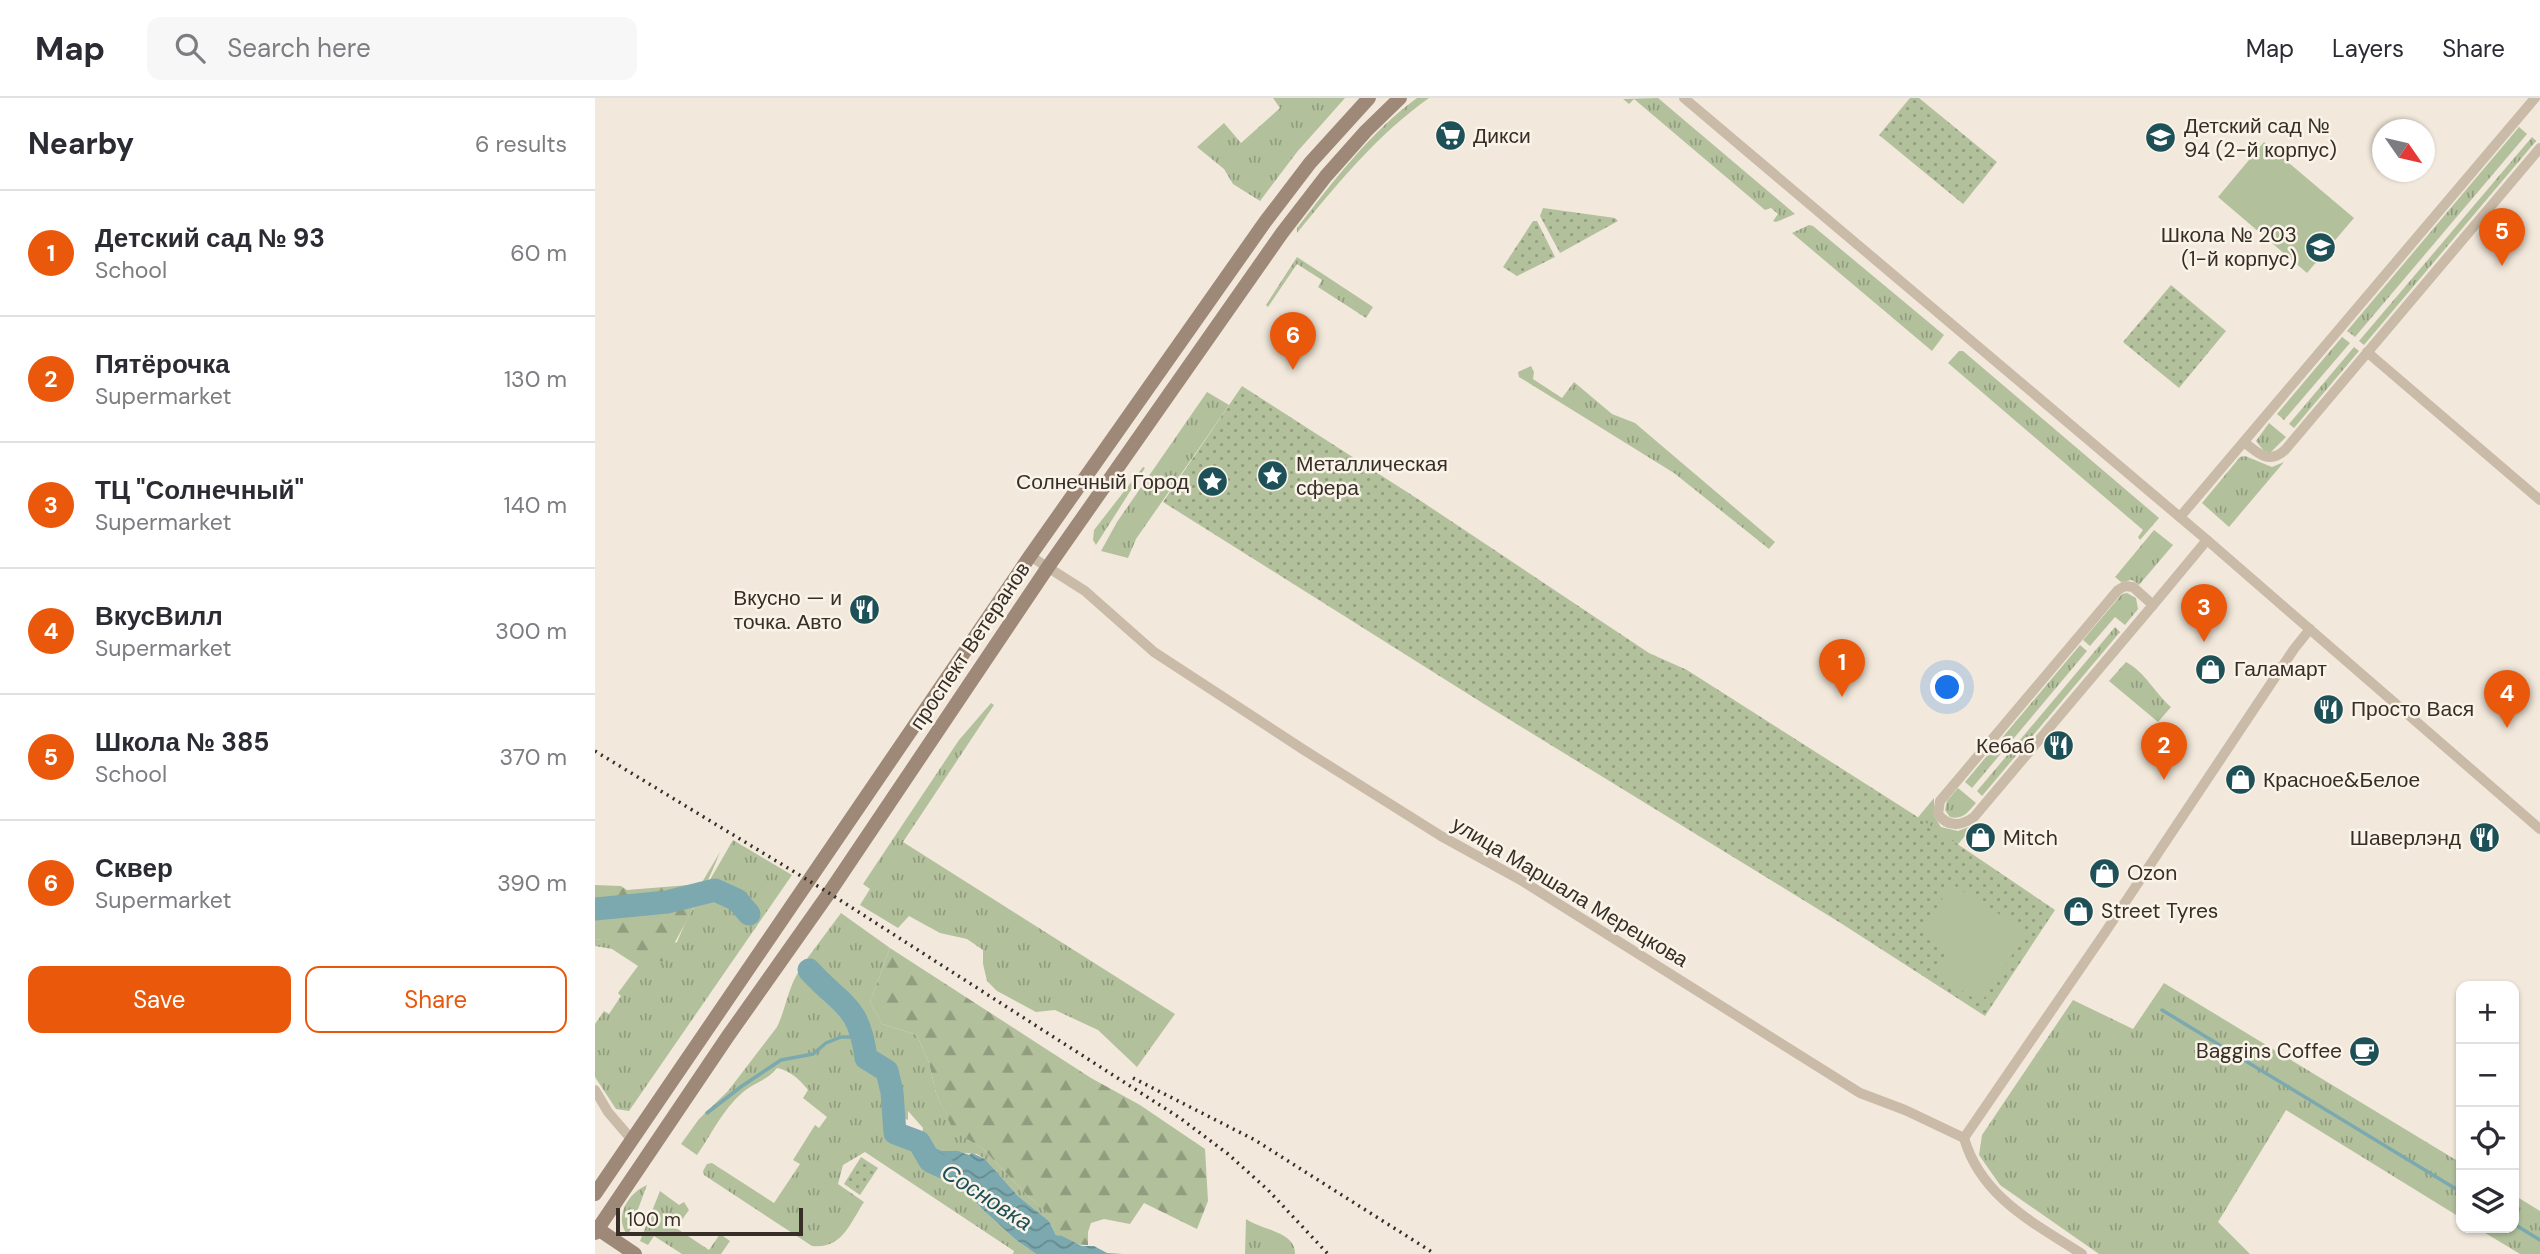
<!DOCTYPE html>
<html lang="en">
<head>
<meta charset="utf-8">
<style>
  :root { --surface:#fff; --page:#f7f7f7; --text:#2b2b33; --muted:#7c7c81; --line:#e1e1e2; --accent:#ea580c }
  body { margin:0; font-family:"DM Sans",sans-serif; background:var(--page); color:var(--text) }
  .controls { position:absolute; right:21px; bottom:21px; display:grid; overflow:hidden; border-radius:14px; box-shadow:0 2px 5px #0004 }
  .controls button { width:63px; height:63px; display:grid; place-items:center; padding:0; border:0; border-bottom:2px solid var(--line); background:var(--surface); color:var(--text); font:35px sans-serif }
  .compass { position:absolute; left:1777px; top:21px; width:63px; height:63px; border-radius:50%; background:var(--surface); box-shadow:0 2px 5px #0004; rotate:124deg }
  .scale { position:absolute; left:21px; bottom:18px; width:187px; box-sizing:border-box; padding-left:7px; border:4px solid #372e28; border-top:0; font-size:19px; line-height:24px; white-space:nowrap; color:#372e28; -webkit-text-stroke:5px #faf3e8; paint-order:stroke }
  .you { position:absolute; left:1353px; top:590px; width:24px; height:24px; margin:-18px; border:5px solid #fff; border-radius:50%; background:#1a73e8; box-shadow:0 0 0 10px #1a73e833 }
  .badge { display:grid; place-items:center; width:46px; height:46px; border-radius:50%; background:var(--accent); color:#fff; font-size:23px; font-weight:700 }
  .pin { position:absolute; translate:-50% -58px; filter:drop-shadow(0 2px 4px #0008) }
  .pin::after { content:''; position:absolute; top:37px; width:24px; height:21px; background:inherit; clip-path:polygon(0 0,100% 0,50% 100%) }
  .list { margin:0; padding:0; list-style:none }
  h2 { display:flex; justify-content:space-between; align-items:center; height:91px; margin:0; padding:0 28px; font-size:30px }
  h2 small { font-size:23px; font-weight:400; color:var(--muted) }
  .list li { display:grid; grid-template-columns:46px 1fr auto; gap:21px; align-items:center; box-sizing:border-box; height:126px; padding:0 28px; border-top:2px solid var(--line) }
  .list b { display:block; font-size:26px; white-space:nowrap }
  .list p { margin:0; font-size:23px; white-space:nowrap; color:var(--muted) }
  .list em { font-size:23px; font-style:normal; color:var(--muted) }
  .actions { display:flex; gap:14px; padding:21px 28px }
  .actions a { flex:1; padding:16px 0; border:2px solid var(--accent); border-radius:14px; text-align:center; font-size:24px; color:var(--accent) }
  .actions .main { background:var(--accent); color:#fff }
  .icon { flex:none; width:38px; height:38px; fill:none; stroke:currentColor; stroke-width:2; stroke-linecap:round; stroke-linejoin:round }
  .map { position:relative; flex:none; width:1945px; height:1156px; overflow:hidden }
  header { display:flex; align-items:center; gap:42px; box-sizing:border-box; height:98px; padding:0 35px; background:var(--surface); border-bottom:2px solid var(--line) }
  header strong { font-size:33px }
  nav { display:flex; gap:38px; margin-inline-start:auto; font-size:24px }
  .search { width:490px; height:63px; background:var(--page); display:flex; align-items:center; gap:18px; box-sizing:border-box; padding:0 24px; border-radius:14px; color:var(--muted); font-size:26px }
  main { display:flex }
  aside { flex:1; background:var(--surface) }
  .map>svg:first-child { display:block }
</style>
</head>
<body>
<header>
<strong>Map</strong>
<div class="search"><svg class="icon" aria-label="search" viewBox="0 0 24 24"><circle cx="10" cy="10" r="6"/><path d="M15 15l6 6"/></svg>Search here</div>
<nav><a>Map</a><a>Layers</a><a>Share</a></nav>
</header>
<main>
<aside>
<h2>Nearby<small>6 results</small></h2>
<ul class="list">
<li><span class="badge">1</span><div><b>Детский сад № 93</b><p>School</p></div><em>60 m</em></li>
<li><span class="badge">2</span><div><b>Пятёрочка</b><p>Supermarket</p></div><em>130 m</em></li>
<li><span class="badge">3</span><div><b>ТЦ &quot;Солнечный&quot;</b><p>Supermarket</p></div><em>140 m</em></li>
<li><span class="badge">4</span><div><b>ВкусВилл</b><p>Supermarket</p></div><em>300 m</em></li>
<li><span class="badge">5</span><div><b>Школа № 385</b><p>School</p></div><em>370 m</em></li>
<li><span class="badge">6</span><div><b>Сквер</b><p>Supermarket</p></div><em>390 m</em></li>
</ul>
<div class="actions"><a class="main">Save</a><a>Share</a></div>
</aside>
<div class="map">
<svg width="1945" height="1156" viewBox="0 0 1945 1156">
  <defs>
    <pattern id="grass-tufts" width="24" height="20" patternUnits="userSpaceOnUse" patternTransform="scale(1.75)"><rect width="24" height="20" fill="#b2c19c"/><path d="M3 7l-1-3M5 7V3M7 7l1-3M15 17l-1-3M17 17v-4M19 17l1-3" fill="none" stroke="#929d7f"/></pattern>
    <pattern id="forest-firs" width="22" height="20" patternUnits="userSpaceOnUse" patternTransform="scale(1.75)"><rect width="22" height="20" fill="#b2c19c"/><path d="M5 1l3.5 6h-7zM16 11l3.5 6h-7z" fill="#929d7f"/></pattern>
    <pattern id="park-dots" width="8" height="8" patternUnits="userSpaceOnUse" patternTransform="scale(1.75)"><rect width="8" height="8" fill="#b2c19c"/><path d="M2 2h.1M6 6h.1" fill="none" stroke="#929d7f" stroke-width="1.8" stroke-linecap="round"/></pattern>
    <pattern id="water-waves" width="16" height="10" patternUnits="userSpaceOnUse" patternTransform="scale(1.75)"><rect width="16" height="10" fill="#7ba9af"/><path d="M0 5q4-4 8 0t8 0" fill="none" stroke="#668a8e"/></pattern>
  </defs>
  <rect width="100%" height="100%" fill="#f2e9dc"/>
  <!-- grass -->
  <g fill="url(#grass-tufts)">
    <polygon points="678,0 750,0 702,54 665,103 638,86 629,71 602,49 629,25 646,45 685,10"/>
    <path d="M822,0H834C782,37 742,86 702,135V130C736,86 776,33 822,0Z"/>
    <polygon points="1063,0 1200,116 1181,124 1178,123 1183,116 1176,110 1170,112 1039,1 1034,6 1028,1"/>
    <polygon points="1924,29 1932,36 1760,239 1752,233"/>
    <polygon points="1937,39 1941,43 1769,247 1764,243"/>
    <polygon points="1214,127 1218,128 1349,237 1337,253 1197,135"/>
    <polygon points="702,159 778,209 771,220 723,189 727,182 702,166 673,209 671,207"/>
    <polygon points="1747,239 1755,245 1689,322 1682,316"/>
    <polygon points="1759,249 1764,253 1699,330 1694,326"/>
    <polygon points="1364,253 1368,253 1564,420 1545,442 1543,439 1548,432 1353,265"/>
    <polygon points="936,268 939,274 938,281 967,300 979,284 1017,316 1040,325 1180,444 1174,451 1079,375 924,279 923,274"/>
    <polygon points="612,294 634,307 541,441 533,460 506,453 522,424"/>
    <polygon points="1674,325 1691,339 1675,355 1669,353 1661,343"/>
    <polygon points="1650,358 1677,369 1689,364 1634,429 1607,405 1645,359"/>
    <polygon points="548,369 550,370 501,447 498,442 499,432"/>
    <polygon points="1559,432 1578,447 1544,487 1537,482 1526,484 1520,479"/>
    <polygon points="1532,495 1541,500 1543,511 1530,527 1520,519 1495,548 1488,542 1527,496"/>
    <polygon points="1520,529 1525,534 1387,698 1382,693"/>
    <polygon points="1485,547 1492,553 1377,690 1370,684"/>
    <path d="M1531,564C1550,574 1559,594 1576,609L1563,624L1514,583Z"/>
    <polygon points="396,605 399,607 308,744 580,916 542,969 503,932 460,912 441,914 402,893 392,883 388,866 388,852 372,841 345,835 314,818 303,830 265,807 275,791 268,786 364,642"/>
    <path d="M1363,690L1381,705C1373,714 1368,722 1355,719L1350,712L1352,703Z"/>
    <polygon points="1339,700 1339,718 1346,729 1363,733 1379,727 1360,750 1320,723"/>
    <polygon points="138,742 197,777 34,1013 21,1011 0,979 0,926 9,913 14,916 26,898 23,895 43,868 17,851 0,848 0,841 18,843 50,854 82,844 91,823"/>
    <polygon points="246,815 295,850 275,904 287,926 322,937 334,965 341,995 358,1031 388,1051 435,1100 464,1123 454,1123 423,1098 390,1061 382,1056 347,1053 326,1043 328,1030 313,1013 313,1022 306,1019 297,969 275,957 268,915 211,862"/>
    <path d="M204,873L257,919L265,939L269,962L288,975L296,1012L297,1037L316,1043L320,1056L339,1077L370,1092L387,1111L421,1142L441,1156H418L419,1153L270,1054L248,1067L243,1086L269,1104C254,1127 247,1151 217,1148L109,1077L108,1073L112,1066L117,1065L179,1105L205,1066L198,1062L220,1027L224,1030L232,1019L208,1000L213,992C204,981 196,973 182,970C172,983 159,984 147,995C128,1011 116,1037 102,1057L86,1046L104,1021L133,993L182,929C191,910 193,890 204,873Z"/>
    <polygon points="1569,885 1866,1065 1866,1120 1691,1012 1623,1124 1655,1156 1504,1156 1405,1087 1384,1057 1387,1037 1478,902 1538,931"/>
    <path d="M52,1087L33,1138C18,1119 33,1095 52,1087Z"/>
    <polygon points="65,1093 84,1107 89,1104 94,1112 81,1130 114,1152 125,1136 135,1143 126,1156 87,1156 59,1138 53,1147 45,1143"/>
    <polygon points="1919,1097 1945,1113 1945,1156 1925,1156 1882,1130 1919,1130"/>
    <path d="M651,1121C667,1132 701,1134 700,1156H650Z"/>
  </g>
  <!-- forest -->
  <g fill="url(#forest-firs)">
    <path d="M125,754C116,778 105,798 93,820C84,836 78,850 67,864C46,852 24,844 0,841V787L26,788L32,792L106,786Z"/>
    <path d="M295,850L496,980L545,1007L610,1051L613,1103L602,1131L549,1105L535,1126L509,1121L496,1125L493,1134V1147C481,1148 473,1140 461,1137L454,1123H463L435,1100L388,1051L358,1032L341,995L334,965L322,937L287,926L275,904Z"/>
  </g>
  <!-- park -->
  <g fill="url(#park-dots)">
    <polygon points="1315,0 1324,0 1402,64 1368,106 1284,37"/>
    <polygon points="948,110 1020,120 1023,123 965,155 945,118"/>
    <polygon points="938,123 942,123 960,159 922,178 908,169"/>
    <polygon points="1576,187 1631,233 1584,290 1528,244"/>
    <polygon points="647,288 826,403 1054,555 1092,572 1318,716 1460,812 1390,918 1244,824 889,606 568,404"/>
    <polygon points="266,1059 283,1070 265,1097 249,1086"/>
  </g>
  <!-- pitch -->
  <g fill="#b2c19c">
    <polygon points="1669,44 1759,120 1712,175 1623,99"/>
    <polygon points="1357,786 1432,834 1386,905 1339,875 1354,852 1326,833"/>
  </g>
  <!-- water -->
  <polygon fill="url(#water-waves)" points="326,1043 347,1053 363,1053 374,1057 377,1055 390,1061 423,1098 454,1123 461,1137 467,1138 487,1148 499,1148 512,1155 528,1156 441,1156 421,1142 387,1111 370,1092 339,1077 320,1057 327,1051"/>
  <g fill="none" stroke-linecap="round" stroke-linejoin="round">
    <!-- stream -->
    <g stroke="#7ba9af" stroke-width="3.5">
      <polyline points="1567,912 1866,1094"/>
      <polyline points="112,1015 147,988 186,962 218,956 231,945 246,939 267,939"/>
      <polyline points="1919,1126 1945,1142"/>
    </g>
    <!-- river -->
    <g stroke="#7ba9af" stroke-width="23">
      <polyline points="0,811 72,804 120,792 142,802 154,816"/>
      <path d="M214,872C246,908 264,905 271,960L292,973L297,994L300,1035L324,1044L335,1063L348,1069"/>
    </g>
    <!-- street -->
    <g stroke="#cabaa8" stroke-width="10">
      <polyline points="1089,0 1612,442 1945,731"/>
      <polyline points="1772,254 1945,402"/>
      <path d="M1649,344C1663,355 1674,367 1690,352L1945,50"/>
      <polyline points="1585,419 1940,0"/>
      <path d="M435,458L490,493L559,554L709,652L846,738L924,781L1265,995L1310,1012L1369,1040C1386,1099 1439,1125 1487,1156"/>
      <path d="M1530,488L1538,489L1558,507L1379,719C1366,728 1353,730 1343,716L1345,703L1523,492Z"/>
      <polyline points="1558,507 1612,442"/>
      <polyline points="0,992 13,1014 37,1042"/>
      <polyline points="1369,1040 1511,833 1699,551 1715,531"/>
    </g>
    <!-- secondary -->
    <g stroke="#9e8979" stroke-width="14">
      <polyline points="0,1096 435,458 670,124 715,65 774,0"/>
      <polyline points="0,1129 40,1156"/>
      <polyline points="0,1135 133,938 234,795 453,469 687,135 731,78 771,33 805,0"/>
    </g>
    <!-- rail -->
    <g stroke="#372e28" stroke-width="3.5" stroke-dasharray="2 5" stroke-linecap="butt">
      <polyline points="0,653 234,795 585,1020 633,1056 673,1092 733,1156"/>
      <polyline points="538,980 660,1042 840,1156"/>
    </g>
  </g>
  <!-- icons -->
  <defs>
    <symbol id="supermarket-disc" viewBox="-11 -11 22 22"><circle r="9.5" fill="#1e5058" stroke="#faf3e8"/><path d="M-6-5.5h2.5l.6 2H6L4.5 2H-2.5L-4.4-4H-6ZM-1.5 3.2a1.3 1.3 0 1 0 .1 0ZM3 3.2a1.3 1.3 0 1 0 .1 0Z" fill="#fff"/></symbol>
    <symbol id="school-disc" viewBox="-11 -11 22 22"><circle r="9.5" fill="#1e5058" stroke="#faf3e8"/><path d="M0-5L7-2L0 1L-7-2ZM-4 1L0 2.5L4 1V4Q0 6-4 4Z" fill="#fff"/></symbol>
    <symbol id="sight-disc" viewBox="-11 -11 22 22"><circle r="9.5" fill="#1e5058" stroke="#faf3e8"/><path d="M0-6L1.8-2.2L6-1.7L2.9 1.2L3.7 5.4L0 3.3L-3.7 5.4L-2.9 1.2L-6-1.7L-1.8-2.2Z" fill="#fff"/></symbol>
    <symbol id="restaurant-disc" viewBox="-11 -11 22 22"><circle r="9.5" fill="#1e5058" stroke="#faf3e8"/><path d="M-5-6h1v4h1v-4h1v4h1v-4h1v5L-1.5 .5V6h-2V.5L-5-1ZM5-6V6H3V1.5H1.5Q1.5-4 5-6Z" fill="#fff"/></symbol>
    <symbol id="shop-disc" viewBox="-11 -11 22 22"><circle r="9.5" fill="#1e5058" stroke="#faf3e8"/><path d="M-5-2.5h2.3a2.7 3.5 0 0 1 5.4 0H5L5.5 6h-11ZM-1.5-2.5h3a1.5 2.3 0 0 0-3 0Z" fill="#fff"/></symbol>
    <symbol id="cafe-disc" viewBox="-11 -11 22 22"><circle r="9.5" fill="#1e5058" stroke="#faf3e8"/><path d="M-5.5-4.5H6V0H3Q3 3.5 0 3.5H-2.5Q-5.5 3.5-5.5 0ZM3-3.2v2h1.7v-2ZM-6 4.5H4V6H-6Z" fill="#fff"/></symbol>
  </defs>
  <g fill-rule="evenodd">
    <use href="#supermarket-disc" x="838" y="20" width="35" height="35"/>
    <use href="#school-disc" x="1548" y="22" width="35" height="35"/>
    <use href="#school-disc" x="1708" y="132" width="35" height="35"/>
    <use href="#sight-disc" x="660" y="360" width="35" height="35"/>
    <use href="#sight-disc" x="600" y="366" width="35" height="35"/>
    <use href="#restaurant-disc" x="252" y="494" width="35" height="35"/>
    <use href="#shop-disc" x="1598" y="554" width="35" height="35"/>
    <use href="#restaurant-disc" x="1716" y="594" width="35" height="35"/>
    <use href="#restaurant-disc" x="1446" y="630" width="35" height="35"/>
    <use href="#shop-disc" x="1628" y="664" width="35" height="35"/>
    <use href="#shop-disc" x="1368" y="722" width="35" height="35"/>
    <use href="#restaurant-disc" x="1872" y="722" width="35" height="35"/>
    <use href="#shop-disc" x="1492" y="758" width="35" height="35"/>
    <use href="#shop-disc" x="1466" y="796" width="35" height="35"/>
    <use href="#cafe-disc" x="1752" y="936" width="35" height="35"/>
  </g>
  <g text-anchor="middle" stroke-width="5" stroke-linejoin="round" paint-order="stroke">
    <!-- poi labels -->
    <g font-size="21" fill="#372e28" stroke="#faf3e8" text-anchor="start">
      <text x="1589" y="35">Детский сад №<tspan x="1589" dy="24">94 (2-й корпус)</tspan></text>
      <text x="878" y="45">Дикси</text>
      <text x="1702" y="144" text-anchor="end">Школа № 203<tspan x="1702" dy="24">(1-й корпус)</tspan></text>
      <text x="701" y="373">Металлическая<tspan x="701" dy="24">сфера</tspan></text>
      <text x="594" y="391" text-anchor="end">Солнечный Город</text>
      <text x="247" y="507" text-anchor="end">Вкусно — и<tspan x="247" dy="24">точка. Авто</tspan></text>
      <text x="1639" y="578">Галамарт</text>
      <text x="1756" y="618">Просто Вася</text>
      <text x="1440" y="655" text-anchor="end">Кебаб</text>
      <text x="1668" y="689">Красное&amp;Белое</text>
      <text x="1408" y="747">Mitch</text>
      <text x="1866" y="747" text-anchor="end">Шаверлэнд</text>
      <text x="1532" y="782">Ozon</text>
      <text x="1506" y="820">Street Tyres</text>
      <text x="1747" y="960" text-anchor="end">Baggins Coffee</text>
    </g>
    <!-- street labels -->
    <g font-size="21" fill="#372e28" stroke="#faf3e8">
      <text transform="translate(375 548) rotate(-56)" y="7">проспект Ветеранов</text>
      <text transform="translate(975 794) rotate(31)" y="7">улица Маршала Мерецкова</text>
    </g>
    <!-- water labels -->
    <g font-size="23" font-style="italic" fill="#1e5058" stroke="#faf3e8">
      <text transform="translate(392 1099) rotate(33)" y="8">Сосновка</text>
    </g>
  </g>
</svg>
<div class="controls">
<button>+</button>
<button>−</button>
<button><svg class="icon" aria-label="locate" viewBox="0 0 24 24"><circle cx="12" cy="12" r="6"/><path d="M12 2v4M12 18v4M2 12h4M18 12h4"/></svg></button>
<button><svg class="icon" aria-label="layers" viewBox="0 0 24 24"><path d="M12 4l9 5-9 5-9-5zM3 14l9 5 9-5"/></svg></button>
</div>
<svg class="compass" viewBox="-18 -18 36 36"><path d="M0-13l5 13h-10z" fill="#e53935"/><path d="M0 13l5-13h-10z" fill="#7c7c81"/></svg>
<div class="scale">100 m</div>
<div class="you"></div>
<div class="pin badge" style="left:1247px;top:599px">1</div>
<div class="pin badge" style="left:1569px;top:682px">2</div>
<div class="pin badge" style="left:1609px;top:544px">3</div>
<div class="pin badge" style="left:1912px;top:630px">4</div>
<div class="pin badge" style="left:1907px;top:168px">5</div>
<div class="pin badge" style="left:698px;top:272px">6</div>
</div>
</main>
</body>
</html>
